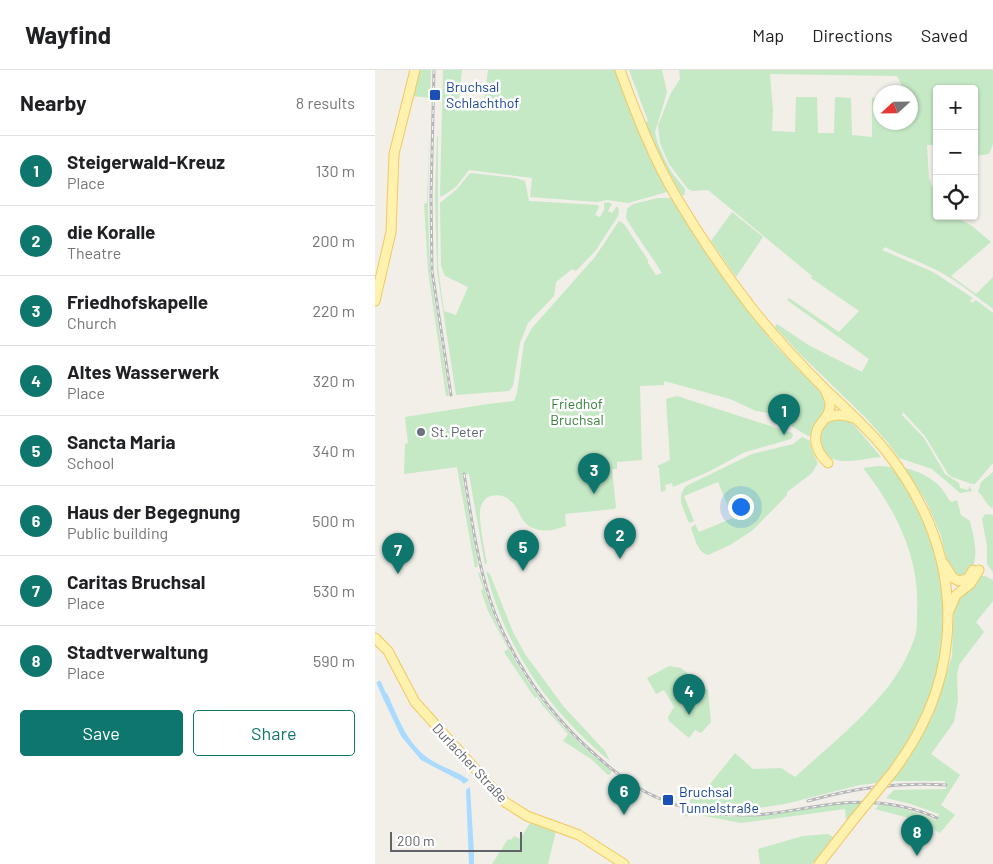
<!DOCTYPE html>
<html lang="en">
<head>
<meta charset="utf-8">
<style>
  :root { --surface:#fff; --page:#f2f2f2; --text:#202124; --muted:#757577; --line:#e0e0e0; --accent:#0f766e }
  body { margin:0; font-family:Barlow,sans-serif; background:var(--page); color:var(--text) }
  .controls { position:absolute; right:15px; top:15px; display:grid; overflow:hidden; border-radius:5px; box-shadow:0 1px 4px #0004 }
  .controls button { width:45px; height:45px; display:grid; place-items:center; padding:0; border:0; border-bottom:1px solid var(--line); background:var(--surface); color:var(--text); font:25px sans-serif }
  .compass { position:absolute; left:498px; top:15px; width:45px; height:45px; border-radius:50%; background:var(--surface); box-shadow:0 1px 4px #0004; rotate:248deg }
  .scale { position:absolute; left:15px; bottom:12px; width:132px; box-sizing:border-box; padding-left:5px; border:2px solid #5f6368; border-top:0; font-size:14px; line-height:18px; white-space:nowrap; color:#5f6368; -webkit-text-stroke:4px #fff; paint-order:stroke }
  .you { position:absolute; left:365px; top:436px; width:18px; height:18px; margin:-12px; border:4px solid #fff; border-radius:50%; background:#1a73e8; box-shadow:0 0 0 8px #1a73e833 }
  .badge { display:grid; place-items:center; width:32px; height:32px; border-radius:50%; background:var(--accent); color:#fff; font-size:16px; font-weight:700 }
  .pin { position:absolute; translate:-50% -41px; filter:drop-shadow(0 1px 2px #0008) }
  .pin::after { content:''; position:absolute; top:26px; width:18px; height:15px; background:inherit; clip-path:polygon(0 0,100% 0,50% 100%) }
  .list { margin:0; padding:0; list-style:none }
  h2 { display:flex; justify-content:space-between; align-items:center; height:65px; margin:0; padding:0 20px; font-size:21px }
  h2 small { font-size:16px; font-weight:400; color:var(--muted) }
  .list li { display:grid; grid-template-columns:32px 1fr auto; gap:15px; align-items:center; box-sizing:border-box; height:70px; padding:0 20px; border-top:1px solid var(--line) }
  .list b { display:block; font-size:19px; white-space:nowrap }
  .list p { margin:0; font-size:16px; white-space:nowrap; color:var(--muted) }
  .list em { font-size:16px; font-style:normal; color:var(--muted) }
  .actions { display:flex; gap:10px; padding:15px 20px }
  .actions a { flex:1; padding:11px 0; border:1px solid var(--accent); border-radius:5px; text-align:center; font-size:18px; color:var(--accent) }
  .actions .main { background:var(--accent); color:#fff }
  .icon { flex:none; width:28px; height:28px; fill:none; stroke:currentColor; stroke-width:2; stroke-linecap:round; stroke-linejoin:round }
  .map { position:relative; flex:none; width:618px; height:794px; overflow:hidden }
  header { display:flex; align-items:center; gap:30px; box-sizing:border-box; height:70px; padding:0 25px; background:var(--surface); border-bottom:1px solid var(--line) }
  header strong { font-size:24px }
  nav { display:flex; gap:28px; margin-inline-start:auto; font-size:18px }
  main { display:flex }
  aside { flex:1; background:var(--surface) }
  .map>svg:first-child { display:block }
</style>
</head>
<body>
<header>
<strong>Wayfind</strong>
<nav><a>Map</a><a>Directions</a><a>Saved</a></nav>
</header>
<main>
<aside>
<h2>Nearby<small>8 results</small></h2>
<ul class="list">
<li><span class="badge">1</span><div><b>Steigerwald-Kreuz</b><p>Place</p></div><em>130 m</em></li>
<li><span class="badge">2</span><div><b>die Koralle</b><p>Theatre</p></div><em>200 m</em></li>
<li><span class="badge">3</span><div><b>Friedhofskapelle</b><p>Church</p></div><em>220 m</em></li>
<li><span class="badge">4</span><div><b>Altes Wasserwerk</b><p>Place</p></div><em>320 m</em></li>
<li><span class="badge">5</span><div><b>Sancta Maria</b><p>School</p></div><em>340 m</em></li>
<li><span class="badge">6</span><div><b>Haus der Begegnung</b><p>Public building</p></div><em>500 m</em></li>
<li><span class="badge">7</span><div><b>Caritas Bruchsal</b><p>Place</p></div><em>530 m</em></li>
<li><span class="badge">8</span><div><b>Stadtverwaltung</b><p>Place</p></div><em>590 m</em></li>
</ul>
<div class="actions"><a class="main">Save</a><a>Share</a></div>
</aside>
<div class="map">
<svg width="618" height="794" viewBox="0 0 618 794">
  <rect width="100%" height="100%" fill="#f1efe8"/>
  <!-- green -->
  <g fill="#c5e8c5" fill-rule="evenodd">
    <polygon points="44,0 56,0 55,28 37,26"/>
    <polygon points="68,0 87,0 84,28 109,31 113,0 241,0 267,68 292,122 253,133 232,130 222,132 155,127 157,108 94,100 81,117 66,127 65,124"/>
    <polygon points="254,0 287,0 292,22 280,62 283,74 290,90 297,103 310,119 310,124 307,126 282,80 270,53 273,51"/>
    <path d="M304,0H618V74L614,84L599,86V19H562V75H552L554,108L562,130V146H579L597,156L616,172L576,206L601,224L618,207V239C597,223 576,206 553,196C538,189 524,184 510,177L507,180L558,202L598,228L595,231L597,233L601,230L618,243V393L600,414H597L577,407L573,404L550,366L528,342L527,345L549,368L570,404L584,413L585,418L593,420L595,416L597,421L585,423L557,399L524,388L514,374L491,348L424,283L400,257L402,254L435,276L487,302L494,289L412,230L414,228L464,262L484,241L436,208L437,206L333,120L318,121L313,119L294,94L285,73L283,55L296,23L305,9ZM395,4L522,6L530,22H536V52H506L505,28H497V67L477,65L476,28L460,27L459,63H443L442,27H421L420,62L397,61L398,40Z"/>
    <polygon points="54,66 53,139 55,201 74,326 71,326 53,201 49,134 52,133"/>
    <polygon points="62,66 63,66 63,197 69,241 81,245 93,217 70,206 66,196 65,133 82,119 95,103 141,108 150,111 154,131 223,135 224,137 220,145 225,147 229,140 229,133 233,132 237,134 233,141 237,143 242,136 244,140 243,146 221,180 201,201 197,199 181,212 179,226 153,253 145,273 138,316 134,321 81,325 62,201 60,126"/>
    <path d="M283,128H296L329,180L399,274L448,325C458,340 447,342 440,354C438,357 437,362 436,366H433L416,356L395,337L399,344L381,341L355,329L289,311V315L265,316L267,390L242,392V399H237L241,437L239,439L190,444L191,456C179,460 170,463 158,458C146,454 145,440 137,432C130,426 125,424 116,426C111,427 108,431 106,436C102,445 110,482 112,493L110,495L94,404L87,405L103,496L100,498L82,397L29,404L30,374L33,373L30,347L113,334L139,331L142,323L149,273L157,258L220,187L244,151L249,154L273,190V193L281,205L287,203C276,185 262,167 251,148L252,139L258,134Z"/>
    <polygon points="357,142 388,167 361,207 336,171"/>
    <polygon points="302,326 417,363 418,366 416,369 370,382 333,402 298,417 297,413 290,415 291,420 286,422 284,398 282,396 295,390 291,329"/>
    <path d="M459,347L472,350L479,355L506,387C489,388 457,399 448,380C446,376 444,373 444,369C445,359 450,353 459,347Z"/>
    <path d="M427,367L435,371L437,381L443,393L437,403L412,422V425L378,460L355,475L333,485C322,482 320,468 316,458L320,454L324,462L358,448L343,412L309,426L319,451L315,453L313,451C308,437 301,428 311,416L377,384L418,374Z"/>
    <path d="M503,396L516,397C522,405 528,413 534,421C540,429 543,440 547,448C579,518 574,596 539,663C534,673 512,708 504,712C499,714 490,714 485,715C469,719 453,723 437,727C395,739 358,744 315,733V728L323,729L360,683L378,699L406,698L420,707C450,680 482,654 508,623C522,607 535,584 541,563C542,556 542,548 542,540C545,487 520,438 488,398Z"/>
    <path d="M530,398C550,403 565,412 574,430L577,432L582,430L586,445L595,451C599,469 606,490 592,506L583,509L573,494L565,463L551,431Z"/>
    <path d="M618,402V437L617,438C610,434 610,427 603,422L606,412Z"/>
    <polygon points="610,444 618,445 618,502 612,494 612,477 607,449"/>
    <path d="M111,501L115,504L138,562L150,584L189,637L230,681L235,691C174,642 130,577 111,501Z"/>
    <path d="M105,503C125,582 171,650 236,700V704L233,705L216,689L188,671L193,664L167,635L162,627L160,628L129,582L133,579L113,541L106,521L108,518L103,503Z"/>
    <polygon points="604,506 610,506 618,510 618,531 601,552 609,562 584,595 582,604 583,630 579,652 556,684 585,705 566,735 580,745 565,763 557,758 546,758 534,748 500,739 505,734 534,740 561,750 564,744 536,734 511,728 519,720 571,719 570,711 516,711 544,671 553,653 562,631 577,586 579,534"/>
    <polygon points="294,596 306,598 333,620 336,652 326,663 320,660 314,668 294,651 293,647 299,637 289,620 281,624 272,608"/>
    <path d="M488,733L471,750L470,739L366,753L314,743L312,747L307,743L318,744V743L340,746V745C390,752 438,732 488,733Z"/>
    <polygon points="155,753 181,761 173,794 117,794 133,769 136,770 139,766 145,769"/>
    <polygon points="453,764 458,767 437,794 385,794 383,779 428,766"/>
  </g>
  <!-- water -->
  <g fill="#aadaff">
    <path d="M12,623C23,647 32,675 56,690C68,698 83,701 94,710L89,714L86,711L46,690L26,666L7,626Z"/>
    <polygon points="95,717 99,783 99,794 94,794 91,720"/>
  </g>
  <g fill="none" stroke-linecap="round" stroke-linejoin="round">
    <!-- stream -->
    <polyline stroke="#aadaff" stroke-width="1" points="617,408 618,407"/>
    <!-- canal -->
    <polyline stroke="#aadaff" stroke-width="4.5" points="4,613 11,629"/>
    <defs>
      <g id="major">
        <path d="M245,0C261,44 278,88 302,128C324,165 349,202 376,237C399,266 424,293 450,319C471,339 493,358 511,381C590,481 595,601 517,703"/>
        <polyline points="0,231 16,162 19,84 40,0"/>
        <path d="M451,322C454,328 457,335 454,341C452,348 446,352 443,358C437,371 443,384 453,393"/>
        <path d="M451,348C462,343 468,345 479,348"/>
        <polyline points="569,494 578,508 584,511 593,509 598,500"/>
        <polyline points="574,541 581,525 595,514 604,500"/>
        <polyline points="0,568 13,581 40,632 130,732 152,746 204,765 249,794"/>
        <polyline points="444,794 480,748"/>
      </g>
    </defs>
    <!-- major casing -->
    <use href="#major" stroke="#f2c960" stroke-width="11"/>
    <!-- major -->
    <use href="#major" stroke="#fff2af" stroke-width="9"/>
    <defs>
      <g id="rail">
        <polyline points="59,0 56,126 57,201 76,325"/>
        <path d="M89,404C97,451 103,499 120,544C143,601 178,649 225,689C242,704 260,718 281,727C307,739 336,745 365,745C392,746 417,740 444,736C484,729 524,731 562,748"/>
        <path d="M433,731C480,718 521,712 571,715"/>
      </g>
    </defs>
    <!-- rail casing -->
    <use href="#rail" stroke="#b6b7b8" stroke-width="3"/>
    <!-- rail -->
    <use href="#rail" stroke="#fff" stroke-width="1" stroke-dasharray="4" stroke-linecap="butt"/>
    <defs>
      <polyline id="major-bridge" points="480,748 517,703"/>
    </defs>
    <!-- major-bridge casing -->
    <use href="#major-bridge" stroke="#f2c960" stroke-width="11" stroke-linecap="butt"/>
    <!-- major-bridge -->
    <use href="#major-bridge" stroke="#fff2af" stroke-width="9"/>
  </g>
  <!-- markers -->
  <g fill="#1a4fb4" stroke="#fff" stroke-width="2">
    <rect x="54" y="19" width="12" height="12" rx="2.5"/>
    <rect x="287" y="724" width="12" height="12" rx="2.5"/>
  </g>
  <circle fill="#6b7280" stroke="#fff" stroke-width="2" cx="46" cy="362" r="5"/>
  <g text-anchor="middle" stroke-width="5" stroke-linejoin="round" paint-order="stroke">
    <!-- transit labels -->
    <g font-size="14" fill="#164399" stroke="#fff" text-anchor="start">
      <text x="71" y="22">Bruchsal<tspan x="71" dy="16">Schlachthof</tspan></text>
      <text x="304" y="727">Bruchsal<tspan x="304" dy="16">Tunnelstraße</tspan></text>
    </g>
    <!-- park labels -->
    <g font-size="14" fill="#348238" stroke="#fff">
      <text x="202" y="339">Friedhof<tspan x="202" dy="16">Bruchsal</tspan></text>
    </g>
    <!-- worship labels -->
    <g font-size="14" fill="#5b616d" stroke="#fff" text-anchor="start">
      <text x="56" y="367">St. Peter</text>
    </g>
    <!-- street labels -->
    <g font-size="14" fill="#5f6368" stroke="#fff">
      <text transform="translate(95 693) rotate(47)" y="5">Durlacher Straße</text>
    </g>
  </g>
</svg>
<div class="controls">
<button>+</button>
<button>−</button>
<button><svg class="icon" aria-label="locate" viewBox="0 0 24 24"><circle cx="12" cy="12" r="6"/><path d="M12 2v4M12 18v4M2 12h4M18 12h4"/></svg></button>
</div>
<svg class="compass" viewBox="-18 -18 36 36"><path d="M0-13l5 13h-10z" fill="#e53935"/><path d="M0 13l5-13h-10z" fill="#757577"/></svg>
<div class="scale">200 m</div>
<div class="you"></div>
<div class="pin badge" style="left:409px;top:365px">1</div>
<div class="pin badge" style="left:245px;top:489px">2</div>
<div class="pin badge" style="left:219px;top:424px">3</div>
<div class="pin badge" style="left:314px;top:645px">4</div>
<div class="pin badge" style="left:148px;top:501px">5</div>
<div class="pin badge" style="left:249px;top:745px">6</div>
<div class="pin badge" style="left:23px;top:504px">7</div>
<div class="pin badge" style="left:542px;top:786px">8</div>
</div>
</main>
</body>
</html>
